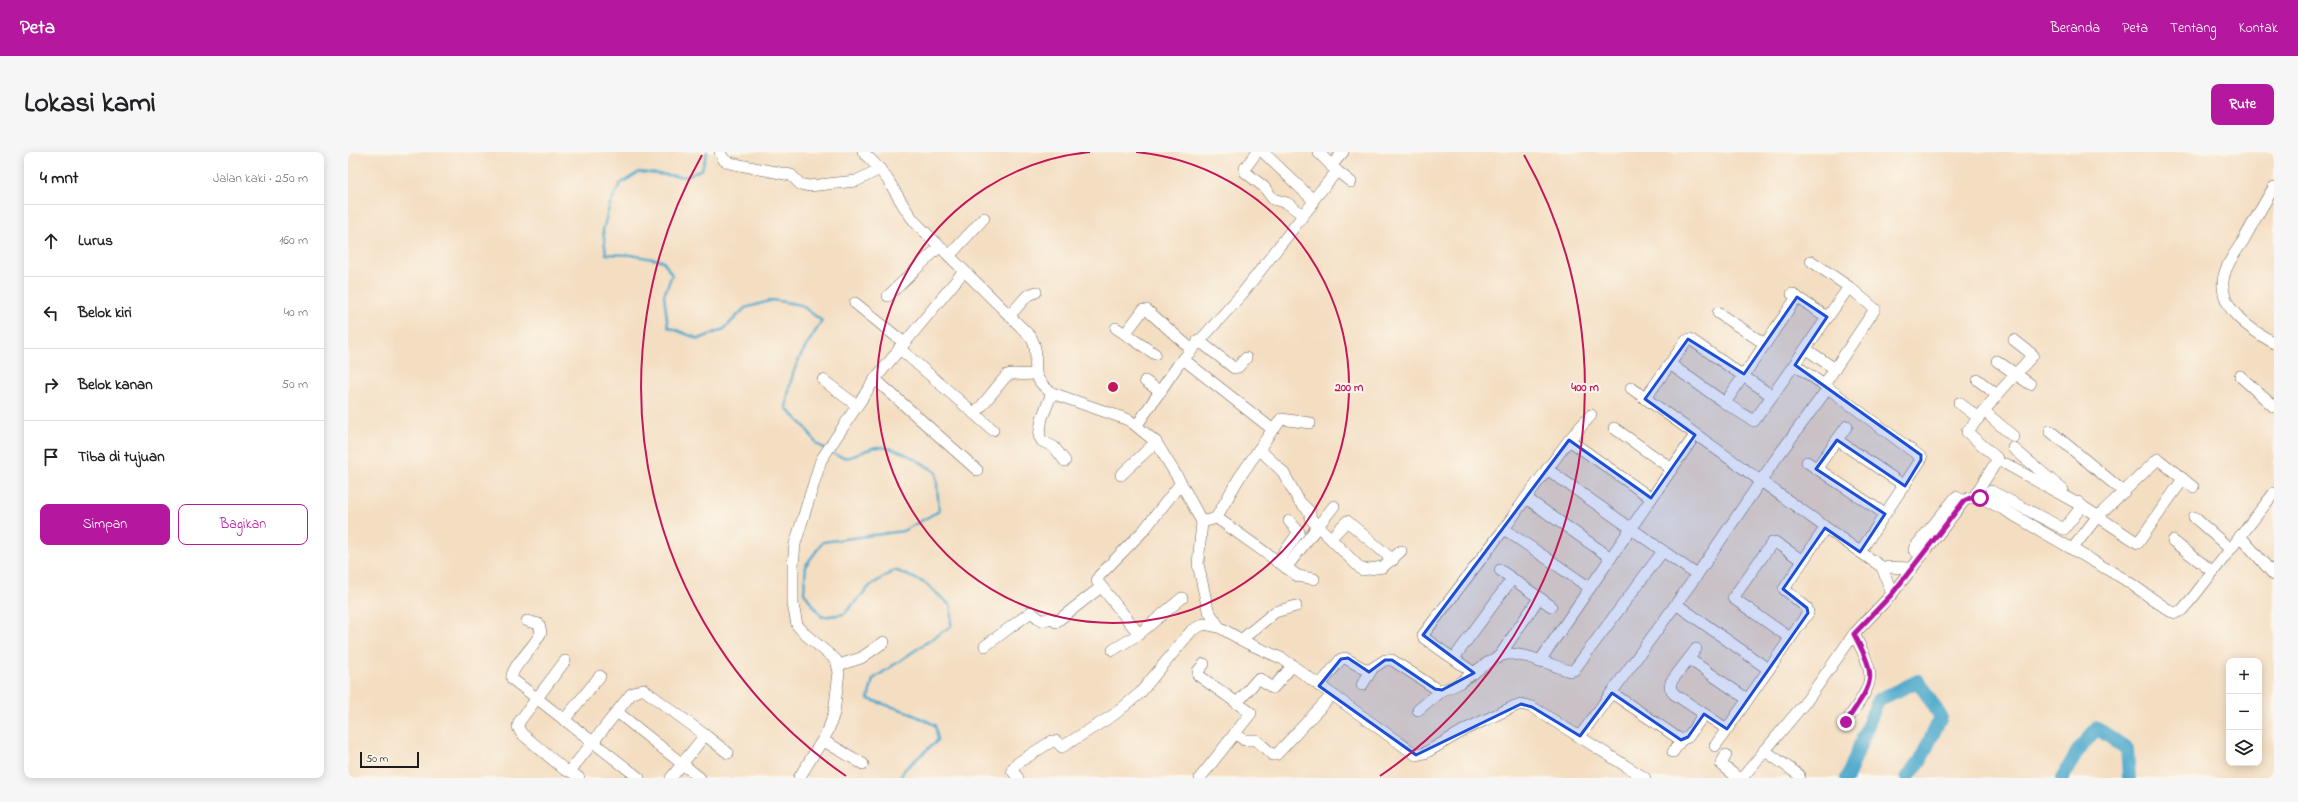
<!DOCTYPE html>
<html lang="id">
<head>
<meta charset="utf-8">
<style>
  :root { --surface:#fff; --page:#f6f6f6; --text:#202124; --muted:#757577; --line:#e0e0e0; --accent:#b5179e }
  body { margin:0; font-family:"Indie Flower",sans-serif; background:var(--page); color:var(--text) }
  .controls { position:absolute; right:12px; bottom:12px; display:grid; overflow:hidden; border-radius:8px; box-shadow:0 2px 10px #0003 }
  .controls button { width:36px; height:36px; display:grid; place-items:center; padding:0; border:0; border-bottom:1px solid var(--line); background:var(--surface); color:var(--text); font:20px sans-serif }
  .scale { position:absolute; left:12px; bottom:10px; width:59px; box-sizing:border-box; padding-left:4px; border:2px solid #1c1c1c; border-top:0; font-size:11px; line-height:14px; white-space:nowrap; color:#1c1c1c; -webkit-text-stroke:3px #fbf7ec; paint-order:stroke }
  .stop { position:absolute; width:12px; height:12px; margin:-9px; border:3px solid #b5179e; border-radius:50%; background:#fff }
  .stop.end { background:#b5179e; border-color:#fff; box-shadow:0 1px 4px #0008 }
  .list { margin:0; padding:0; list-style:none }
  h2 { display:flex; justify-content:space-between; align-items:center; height:52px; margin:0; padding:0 16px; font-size:17px }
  h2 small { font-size:13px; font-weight:400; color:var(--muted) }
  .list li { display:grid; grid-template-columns:26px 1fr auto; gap:12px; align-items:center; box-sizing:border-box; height:72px; padding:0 16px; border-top:1px solid var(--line) }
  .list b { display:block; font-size:15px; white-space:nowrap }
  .list em { font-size:13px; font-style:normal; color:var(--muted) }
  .actions { display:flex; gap:8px; padding:12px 16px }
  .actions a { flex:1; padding:9px 0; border:1px solid var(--accent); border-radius:8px; text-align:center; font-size:14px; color:var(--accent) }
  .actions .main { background:var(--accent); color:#fff }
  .icon { flex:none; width:22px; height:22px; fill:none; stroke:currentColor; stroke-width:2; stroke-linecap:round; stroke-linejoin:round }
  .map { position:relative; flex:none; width:1926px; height:626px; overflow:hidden; border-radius:8px }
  header { display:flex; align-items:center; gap:24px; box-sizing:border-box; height:56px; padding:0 20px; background:var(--accent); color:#fff }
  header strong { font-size:19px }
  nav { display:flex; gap:22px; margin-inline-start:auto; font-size:14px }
  .intro { display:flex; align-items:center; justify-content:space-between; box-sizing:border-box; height:96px; padding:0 24px }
  h1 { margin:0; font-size:28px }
  .button { padding:10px 18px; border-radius:8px; background:var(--accent); color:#fff; font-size:14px; font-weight:700 }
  main { display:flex; gap:24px; padding:0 24px }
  aside { flex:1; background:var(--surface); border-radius:8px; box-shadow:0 2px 10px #0003 }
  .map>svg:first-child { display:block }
</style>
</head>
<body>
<header>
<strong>Peta</strong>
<nav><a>Beranda</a><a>Peta</a><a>Tentang</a><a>Kontak</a></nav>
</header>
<div class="intro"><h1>Lokasi kami</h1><a class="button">Rute</a></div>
<main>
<aside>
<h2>4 mnt<small>Jalan kaki · 250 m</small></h2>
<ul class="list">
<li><svg class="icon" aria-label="ahead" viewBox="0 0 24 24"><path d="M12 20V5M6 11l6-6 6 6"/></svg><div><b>Lurus</b></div><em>160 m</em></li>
<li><svg class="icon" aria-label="left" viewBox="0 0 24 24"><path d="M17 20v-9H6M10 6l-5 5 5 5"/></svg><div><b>Belok kiri</b></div><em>40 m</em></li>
<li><svg class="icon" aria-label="right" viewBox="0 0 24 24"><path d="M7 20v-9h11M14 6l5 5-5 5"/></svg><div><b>Belok kanan</b></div><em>50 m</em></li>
<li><svg class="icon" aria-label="arrive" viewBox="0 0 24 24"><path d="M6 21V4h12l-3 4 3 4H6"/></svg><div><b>Tiba di tujuan</b></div></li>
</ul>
<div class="actions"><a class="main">Simpan</a><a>Bagikan</a></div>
</aside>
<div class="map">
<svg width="1926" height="626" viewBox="0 0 1926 626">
  <rect width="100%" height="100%" fill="#fbf7ec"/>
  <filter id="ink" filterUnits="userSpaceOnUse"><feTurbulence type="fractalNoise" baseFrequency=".025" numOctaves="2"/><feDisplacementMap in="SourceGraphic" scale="8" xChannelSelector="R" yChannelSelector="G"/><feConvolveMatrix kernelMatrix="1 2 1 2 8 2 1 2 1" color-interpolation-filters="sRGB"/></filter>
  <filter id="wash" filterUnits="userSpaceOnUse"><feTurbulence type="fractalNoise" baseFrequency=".012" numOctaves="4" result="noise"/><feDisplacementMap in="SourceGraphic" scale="16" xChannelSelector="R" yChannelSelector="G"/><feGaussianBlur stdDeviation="0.9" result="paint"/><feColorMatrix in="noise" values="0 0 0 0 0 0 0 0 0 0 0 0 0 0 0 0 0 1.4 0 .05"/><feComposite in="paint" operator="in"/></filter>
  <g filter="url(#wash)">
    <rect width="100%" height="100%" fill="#f4dec2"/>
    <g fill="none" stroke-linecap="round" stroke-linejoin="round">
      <!-- stream -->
      <g stroke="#4ea9cc" stroke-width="2.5">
        <path d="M359,0L354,17L338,25L291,20L272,32L262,52L255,78L258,102L284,103L315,109L324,123L316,143L320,175L351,187L376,177L397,156L425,148L453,153L474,169C452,203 443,215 438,256L457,275L469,292L477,297"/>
        <path d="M482,300C504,314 514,296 529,295C552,295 570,309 588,320L591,359L555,379L475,390L458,413L456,441L474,465L496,462L523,433L547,418L577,431L603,454V474L525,527L520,547L557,559L587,573L590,588L557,617L552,626"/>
      </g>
      <!-- river -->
      <g stroke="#4ea9cc" stroke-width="14">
        <polyline points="1499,626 1530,548 1570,529 1593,565 1572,609 1559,626"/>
        <polyline points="1714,626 1731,597 1749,576 1779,597 1781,626"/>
      </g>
    </g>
  </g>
  <g filter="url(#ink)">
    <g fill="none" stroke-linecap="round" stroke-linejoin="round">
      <defs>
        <g id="minor">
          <polyline points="372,0 376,8 382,11 437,22 443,23 452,32 461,34 508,29 532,17"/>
          <path d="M515,0C525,10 536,20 543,33C552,47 556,57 567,70L683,185C696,209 675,221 704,241L781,268L808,290L833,331L854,370L850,412L860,458L871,475L899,491L935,507L1068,603L1077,601L1120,576L1167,554L1173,552L1184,555L1297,626"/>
          <polyline points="909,0 897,16 897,20 916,35 925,47 939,51 955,63"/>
          <polyline points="983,14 995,0"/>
          <polyline points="989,19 1003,30"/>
          <path d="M1926,35C1915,53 1905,71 1895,89C1887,101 1876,115 1875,130C1873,159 1905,179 1926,191"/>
          <polyline points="965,48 989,19 970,0"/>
          <polyline points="601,104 636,66"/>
          <polyline points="1463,109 1501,135 1527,157 1476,233 1574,306 1512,400"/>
          <polyline points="1444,142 1479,165"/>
          <polyline points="540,144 591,95"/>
          <polyline points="507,151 555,190"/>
          <polyline points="1370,161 1417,192"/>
          <polyline points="662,163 679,144 688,140"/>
          <polyline points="768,176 807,202"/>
          <polyline points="777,182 795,158 799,158 843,197"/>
          <polyline points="850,188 886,216 890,215 898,206"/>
          <polyline points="551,196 645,278"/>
          <polyline points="1458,197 1487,217"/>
          <polyline points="835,207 924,277 927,276 933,267 962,271"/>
          <polyline points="1649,209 1682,232"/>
          <polyline points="1322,212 1377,251"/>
          <polyline points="1447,213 1476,233"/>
          <polyline points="1892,224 1926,255"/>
          <polyline points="527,227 629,318"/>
          <polyline points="475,228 508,253"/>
          <polyline points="1630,228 1649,243"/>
          <polyline points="797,229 813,240"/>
          <polyline points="1283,236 1512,400 1534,415 1564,416"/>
          <polyline points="704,241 694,266 691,284 694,289 706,295 717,309"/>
          <polyline points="1424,244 1406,269 1377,251 1449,145"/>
          <polyline points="1297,247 1338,189 1342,187 1424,244 1501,135"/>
          <polyline points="1611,251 1631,266"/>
          <polyline points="1636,259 1666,285"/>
          <path d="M627,262L659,223C668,220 676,225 687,221"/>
          <polyline points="789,273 830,213 894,142 964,52 965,48 915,0"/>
          <polyline points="1266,276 1324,317"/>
          <polyline points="1702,279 1776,340"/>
          <polyline points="1221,288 1303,346"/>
          <polyline points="1489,288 1557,334"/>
          <polyline points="1665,296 1715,338"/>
          <polyline points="911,297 935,320 951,349 962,360 962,366 970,374 986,354"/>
          <polyline points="1459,310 1537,362"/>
          <polyline points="1658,312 1734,354 1790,391 1835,327"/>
          <polyline points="1199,317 1349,423"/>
          <polyline points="1468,317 1499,274"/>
          <polyline points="773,323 808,290"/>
          <polyline points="833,331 796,378 751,424 749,429 791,482 834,446"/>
          <polyline points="1643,339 1716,377 1734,354 1730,350"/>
          <polyline points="1626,345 1650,307 1619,280 1649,243 1685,203 1666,188"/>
          <polyline points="1178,346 1221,288 1243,263"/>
          <polyline points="1846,365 1882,397"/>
          <polyline points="868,366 891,326 925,277"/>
          <polyline points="854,370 869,366 950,424 966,427"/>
          <polyline points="1892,384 1926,423"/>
          <polyline points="983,386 999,369 1045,408"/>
          <polyline points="1825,389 1865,420"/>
          <polyline points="1725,396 1749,365 1810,307 1845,335"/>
          <polyline points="1574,404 1566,398 1567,395 1608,345 1616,349"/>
          <polyline points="929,410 951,380 941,369"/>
          <polyline points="1534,415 1544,442"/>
          <polyline points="938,416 970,374 1014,418 1035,415 1053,399"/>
          <polyline points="1152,418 1203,454"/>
          <polyline points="1242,436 1156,377 1178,346 1263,406"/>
          <polyline points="1328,452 1420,517"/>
          <path d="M179,469L191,472L193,480C189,493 161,516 164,527L291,626"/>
          <polyline points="1442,486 1385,446 1424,391 1427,390 1455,409"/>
          <polyline points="893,488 927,460 948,454"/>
          <polyline points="637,494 683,460 694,469 702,466 708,470 753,435"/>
          <polyline points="1348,497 1323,530 1322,536 1326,542 1379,577 1460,461 1459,456 1436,437 1477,376"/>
          <polyline points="765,498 791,482"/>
          <polyline points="1106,506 1164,427"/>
          <polyline points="1150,506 1191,446"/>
          <polyline points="1341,507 1399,547"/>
          <polyline points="217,509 171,570 170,575 173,581 217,618 222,619 283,542 295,537 357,583 323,626"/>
          <polyline points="1191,510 1347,283"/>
          <polyline points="491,513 513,506 536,490"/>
          <polyline points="1126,521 1076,486 1075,483 1156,377"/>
          <polyline points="1014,533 1023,519"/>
          <path d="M971,534L993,507L997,506L1020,519L1037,508H1044L1090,538C1114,538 1138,504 1160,502C1177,501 1206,514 1222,519L1226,518L1315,399"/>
          <polyline points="1264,541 1333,588 1340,585 1356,562"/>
          <polyline points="889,551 909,528 912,527 925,536 945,513"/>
          <polyline points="1070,558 1094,538"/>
          <polyline points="269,560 352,626"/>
          <polyline points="216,568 252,524"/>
          <path d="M1498,570C1526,528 1530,528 1506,482"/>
          <polyline points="887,581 896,588 908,588 925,603 928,603 984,543"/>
          <polyline points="357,583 380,601"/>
          <polyline points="1232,584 1349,423 1427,308 1480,236"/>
          <polyline points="476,589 515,612"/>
          <polyline points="1367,594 1379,577"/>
          <polyline points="1416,598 1451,623"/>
          <polyline points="1325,600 1333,588"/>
          <polyline points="1378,603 1373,612 1390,626"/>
          <polyline points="222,619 231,626"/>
          <polyline points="451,626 480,579 486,561 491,520 488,508 458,483 449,473 445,452 445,413 447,392 473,308 527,227 616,119"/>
          <polyline points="670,626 664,618 668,612 704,589 708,589 714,595 767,562 792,541 844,478 856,472 871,475"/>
          <polyline points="852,626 903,561 850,523 850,519 856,512"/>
          <polyline points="1394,626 1460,547 1506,482 1544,442 1616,349 1621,346 1632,345 1655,357 1776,427 1822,459 1828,461 1834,458 1846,444 1926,341"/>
        </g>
      </defs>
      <!-- minor casing -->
      <use href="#minor" stroke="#686056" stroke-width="12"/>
      <!-- minor -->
      <use href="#minor" stroke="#fff" stroke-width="11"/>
    </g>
  </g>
  <g fill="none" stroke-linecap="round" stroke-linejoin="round" filter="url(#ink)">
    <!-- route -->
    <path stroke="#b5179e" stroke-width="5" d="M1498,570C1526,528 1530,528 1506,482L1544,442L1616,349L1622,346H1632"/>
  </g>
  <!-- marked area -->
  <path fill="#1d4ed8" fill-opacity="0.2" stroke="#1d4ed8" stroke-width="3" stroke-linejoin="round" d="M1449,145L1479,165L1447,213L1573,303V308L1557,334L1489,288L1468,317L1537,362L1512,400L1477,376L1435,437L1459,456L1460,461L1379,577L1356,562L1340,585L1333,588L1264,541L1232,584L1184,555L1173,552L1068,603L971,534L993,507L1000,506L1021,520L1037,508H1044L1087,537L1094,538L1126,521L1075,483L1221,288L1303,346L1347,283L1297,247L1340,187L1396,222Z"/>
  <!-- distance rings -->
  <g fill="none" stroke="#c2185b" stroke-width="2">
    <path d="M788 0A236 236 0 1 1 742 0"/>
    <path d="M498 624A472 472 0 0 1 354 3M1176 3A472 472 0 0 1 1032 624"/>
  </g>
  <circle cx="765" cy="235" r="6" fill="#c2185b" stroke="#fbf7ec" stroke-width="2"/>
  <g font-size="12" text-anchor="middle" font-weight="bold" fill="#c2185b" stroke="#fbf7ec" stroke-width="4" stroke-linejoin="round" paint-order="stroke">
    <text x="1001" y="239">200 m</text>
    <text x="1237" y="239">400 m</text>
  </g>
</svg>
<div class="controls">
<button>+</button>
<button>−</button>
<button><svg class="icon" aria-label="layers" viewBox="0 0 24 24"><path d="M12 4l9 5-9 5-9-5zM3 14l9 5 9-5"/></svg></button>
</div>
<div class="scale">50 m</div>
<div class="stop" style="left:1632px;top:346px"></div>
<div class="stop end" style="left:1498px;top:570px"></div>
</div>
</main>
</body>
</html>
